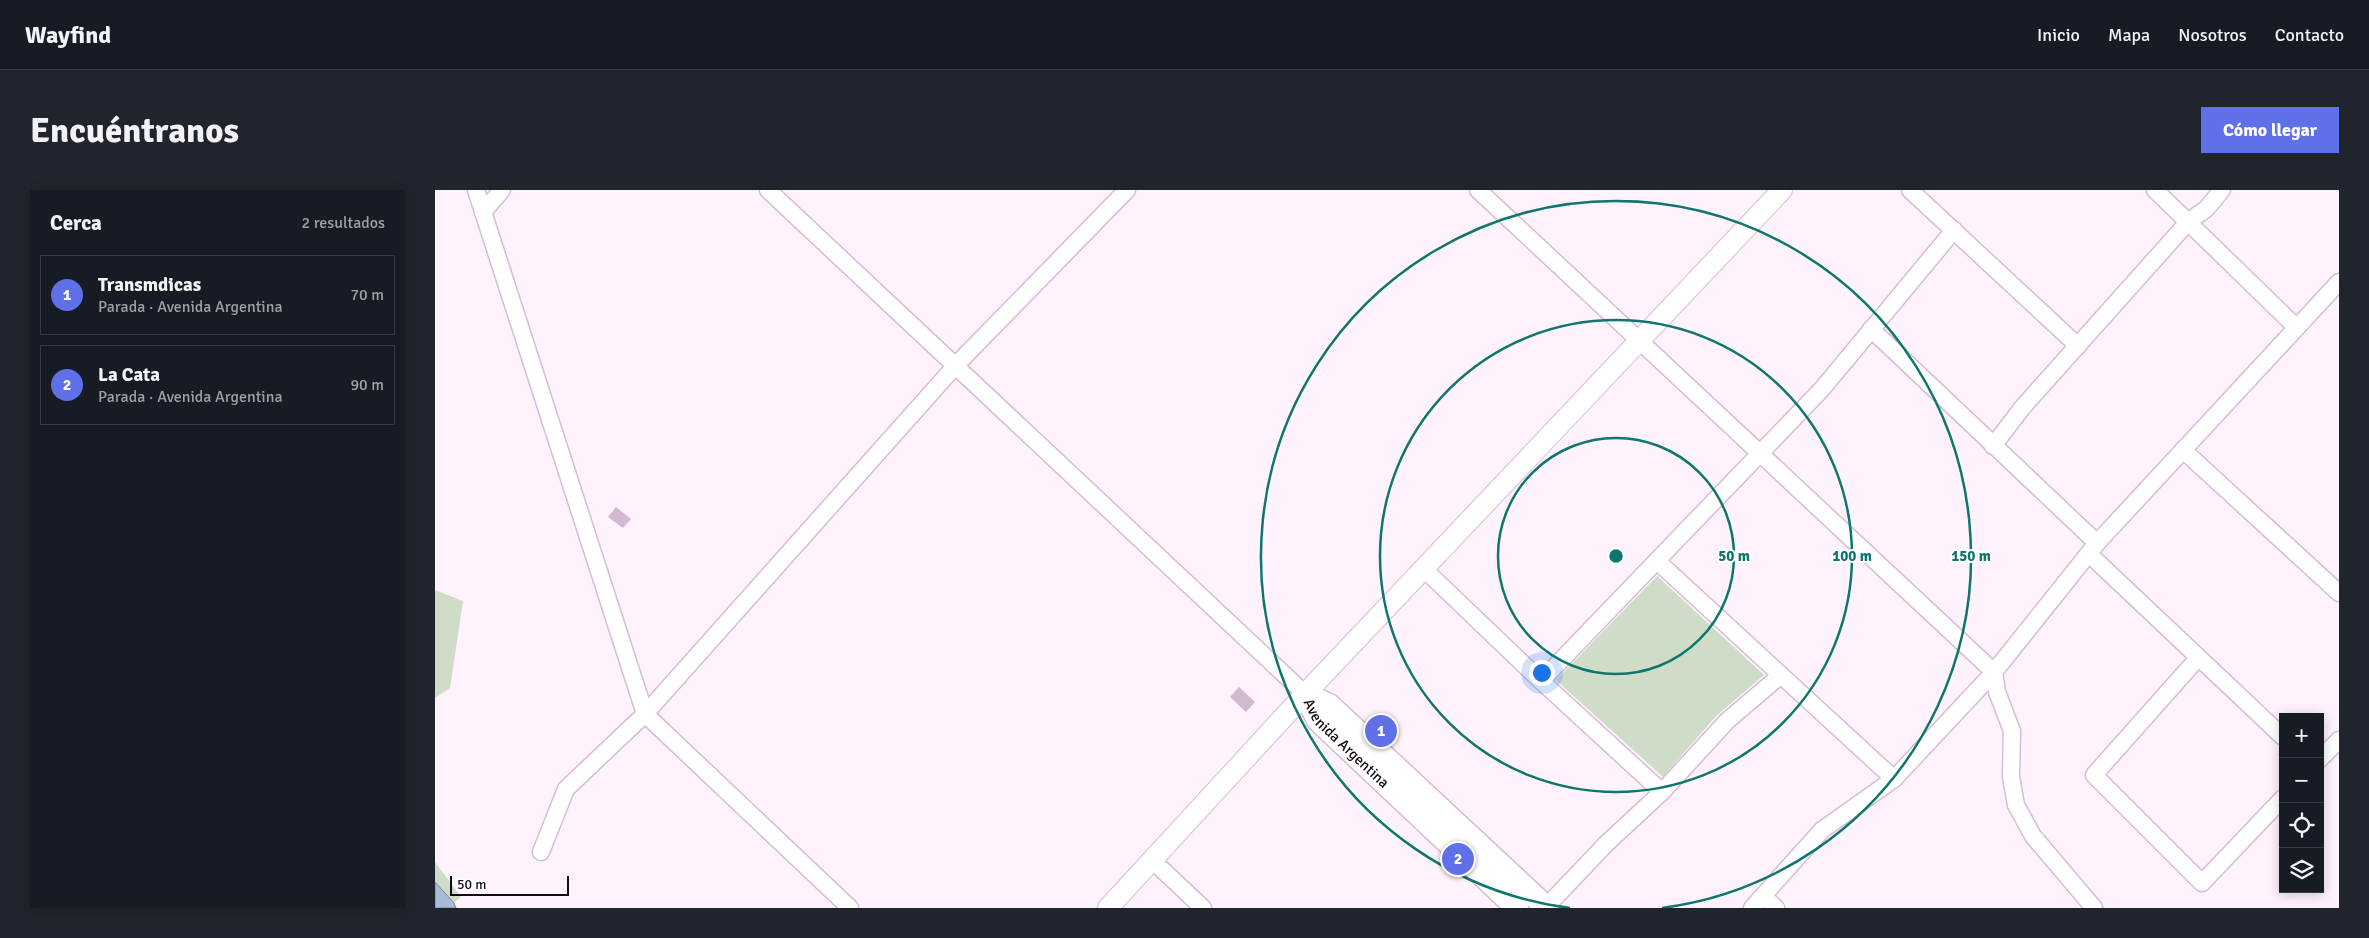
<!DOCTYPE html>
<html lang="es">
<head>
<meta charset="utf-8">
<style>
  :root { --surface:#171b24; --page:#20242c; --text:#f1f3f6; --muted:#9ea1a6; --line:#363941; --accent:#6070e8 }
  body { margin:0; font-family:Signika,sans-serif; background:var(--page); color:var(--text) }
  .controls { position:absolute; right:15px; bottom:15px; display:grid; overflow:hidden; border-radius:0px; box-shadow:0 2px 12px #0003 }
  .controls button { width:45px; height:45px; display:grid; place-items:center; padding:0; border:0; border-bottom:1px solid var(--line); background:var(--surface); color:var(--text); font:25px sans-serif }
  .scale { position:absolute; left:15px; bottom:12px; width:119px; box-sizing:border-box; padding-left:5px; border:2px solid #130a13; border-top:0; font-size:14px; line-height:18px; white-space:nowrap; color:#130a13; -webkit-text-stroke:4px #fff; paint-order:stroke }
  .you { position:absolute; left:1106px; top:482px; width:18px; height:18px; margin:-12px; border:4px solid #fff; border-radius:50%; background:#1a73e8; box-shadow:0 0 0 8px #1a73e833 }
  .badge { display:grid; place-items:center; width:32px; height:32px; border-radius:50%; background:var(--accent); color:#fff; font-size:16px; font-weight:700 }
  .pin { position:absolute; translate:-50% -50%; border:2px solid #fff; box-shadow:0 1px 5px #0006 }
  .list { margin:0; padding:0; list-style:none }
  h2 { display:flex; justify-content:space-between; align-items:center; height:65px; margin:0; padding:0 20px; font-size:21px }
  h2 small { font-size:16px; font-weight:400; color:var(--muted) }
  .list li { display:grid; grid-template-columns:32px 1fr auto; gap:15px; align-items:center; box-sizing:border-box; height:80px; margin:0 10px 10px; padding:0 10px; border:1px solid var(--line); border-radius:0px }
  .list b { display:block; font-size:19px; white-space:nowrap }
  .list p { margin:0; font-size:16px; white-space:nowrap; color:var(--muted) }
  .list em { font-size:16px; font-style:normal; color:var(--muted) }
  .icon { flex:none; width:28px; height:28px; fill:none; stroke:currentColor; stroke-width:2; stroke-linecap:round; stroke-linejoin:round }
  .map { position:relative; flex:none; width:1904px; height:718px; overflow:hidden; border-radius:0px }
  header { display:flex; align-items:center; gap:30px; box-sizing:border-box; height:70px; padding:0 25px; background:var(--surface); border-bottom:1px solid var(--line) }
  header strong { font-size:24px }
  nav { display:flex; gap:28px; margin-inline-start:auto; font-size:18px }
  .intro { display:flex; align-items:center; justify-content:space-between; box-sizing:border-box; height:120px; padding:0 30px }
  h1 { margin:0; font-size:35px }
  .button { padding:12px 22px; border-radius:0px; background:var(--accent); color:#fff; font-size:18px; font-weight:700 }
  main { display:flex; gap:30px; padding:0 30px }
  aside { flex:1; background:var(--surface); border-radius:0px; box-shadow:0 2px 12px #0003 }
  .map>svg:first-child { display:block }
</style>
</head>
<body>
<header>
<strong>Wayfind</strong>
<nav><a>Inicio</a><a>Mapa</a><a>Nosotros</a><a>Contacto</a></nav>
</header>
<div class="intro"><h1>Encuéntranos</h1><a class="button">Cómo llegar</a></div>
<main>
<aside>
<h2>Cerca<small>2 resultados</small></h2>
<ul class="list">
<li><span class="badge">1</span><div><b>Transmdicas</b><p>Parada · Avenida Argentina</p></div><em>70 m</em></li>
<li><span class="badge">2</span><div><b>La Cata</b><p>Parada · Avenida Argentina</p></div><em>90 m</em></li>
</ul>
</aside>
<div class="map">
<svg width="1904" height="718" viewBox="0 0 1904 718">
  <rect width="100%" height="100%" fill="#fef2fd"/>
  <!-- green -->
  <g fill="#cfdcc8">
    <polygon points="1222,386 1329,485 1281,526 1228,587 1121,490"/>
    <polygon points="0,400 28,411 15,498 0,508"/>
    <polygon points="0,672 26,707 19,713 0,692"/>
  </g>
  <!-- water -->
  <polygon fill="#a7bbd4" stroke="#7b869a" points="0,692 19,713 21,718 0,718"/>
  <!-- building -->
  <g fill="#d3b8d2">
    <polygon points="181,317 196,329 188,338 173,327"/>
    <polygon points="804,497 820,512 811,522 795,507"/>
  </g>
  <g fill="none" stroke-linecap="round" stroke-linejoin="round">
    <defs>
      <g id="minor">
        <polyline points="41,0 210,524 415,718"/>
        <polyline points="333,0 870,504"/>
        <polyline points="1043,0 1559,482 1562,502 1577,541 1576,587 1581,615 1598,646 1659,718"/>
        <polyline points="1475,0 1643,156"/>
        <polyline points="1720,0 1861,137"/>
        <polyline points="48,22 67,0"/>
        <polyline points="1436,139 1662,353"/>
        <polyline points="1558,256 1587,218 1754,31 1771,19 1787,0"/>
        <polyline points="1748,260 1904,403"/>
        <polyline points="1654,364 1848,547"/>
        <polyline points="1222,371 1459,589"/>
        <polyline points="990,380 1106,491 1227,602"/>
        <polyline points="1763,468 1659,585 1767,693 1848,608"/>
        <polyline points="1106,491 1387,199 1519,40"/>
        <polyline points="1885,569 1904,550"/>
        <polyline points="106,662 131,599 210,524 522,174 692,0"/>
        <polyline points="717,670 768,718"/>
        <polyline points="1328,706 1341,718"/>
        <polyline points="1111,717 1172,653 1227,602 1292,531 1346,485"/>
        <polyline points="1317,718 1387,640 1459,589 1559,482 1662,353 1904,92"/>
      </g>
      <polyline id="tertiary" points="673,718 870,504 1347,0"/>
      <g id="secondary">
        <polyline points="870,504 894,515 1112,718"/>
        <path id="s1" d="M870,504L883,530L888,535L1082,718"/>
      </g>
    </defs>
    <!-- minor casing -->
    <use href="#minor" stroke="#d7bcd6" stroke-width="19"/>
    <!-- tertiary casing -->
    <use href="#tertiary" stroke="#d7bcd6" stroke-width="22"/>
    <!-- secondary casing -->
    <use href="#secondary" stroke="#d7bcd6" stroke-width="25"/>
    <!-- minor -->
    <use href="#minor" stroke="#fff" stroke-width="16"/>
    <!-- tertiary -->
    <use href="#tertiary" stroke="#fff" stroke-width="20"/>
    <!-- secondary -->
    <use href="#secondary" stroke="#fff" stroke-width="22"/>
  </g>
  <!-- distance rings -->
  <g fill="none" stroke="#0f766e" stroke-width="2.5">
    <circle cx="1181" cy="366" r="118"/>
    <circle cx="1181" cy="366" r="236"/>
    <path d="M1135 718A355 355 0 1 1 1227 718"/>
  </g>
  <g text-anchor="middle" stroke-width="4" stroke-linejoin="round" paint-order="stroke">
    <!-- street labels -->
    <g font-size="15" fill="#130a13" stroke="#fff">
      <text dy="5" stroke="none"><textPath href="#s1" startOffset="65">Avenida Argentina</textPath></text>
    </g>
  </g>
  <circle cx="1181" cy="366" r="8" fill="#0f766e" stroke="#fff" stroke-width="2.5"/>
  <g font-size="15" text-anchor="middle" font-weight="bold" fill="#0f766e" stroke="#fff" stroke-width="4" stroke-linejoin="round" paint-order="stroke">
    <text x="1299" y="371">50 m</text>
    <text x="1417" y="371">100 m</text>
    <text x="1536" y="371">150 m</text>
  </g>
</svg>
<div class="controls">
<button>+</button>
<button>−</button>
<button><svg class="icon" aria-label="locate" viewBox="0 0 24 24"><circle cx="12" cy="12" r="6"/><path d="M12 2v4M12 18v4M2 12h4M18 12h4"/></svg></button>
<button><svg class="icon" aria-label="layers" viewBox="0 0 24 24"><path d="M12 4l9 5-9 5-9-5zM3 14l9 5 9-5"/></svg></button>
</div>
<div class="scale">50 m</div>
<div class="you"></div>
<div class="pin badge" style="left:946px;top:541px">1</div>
<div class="pin badge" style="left:1023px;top:669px">2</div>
</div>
</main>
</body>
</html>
